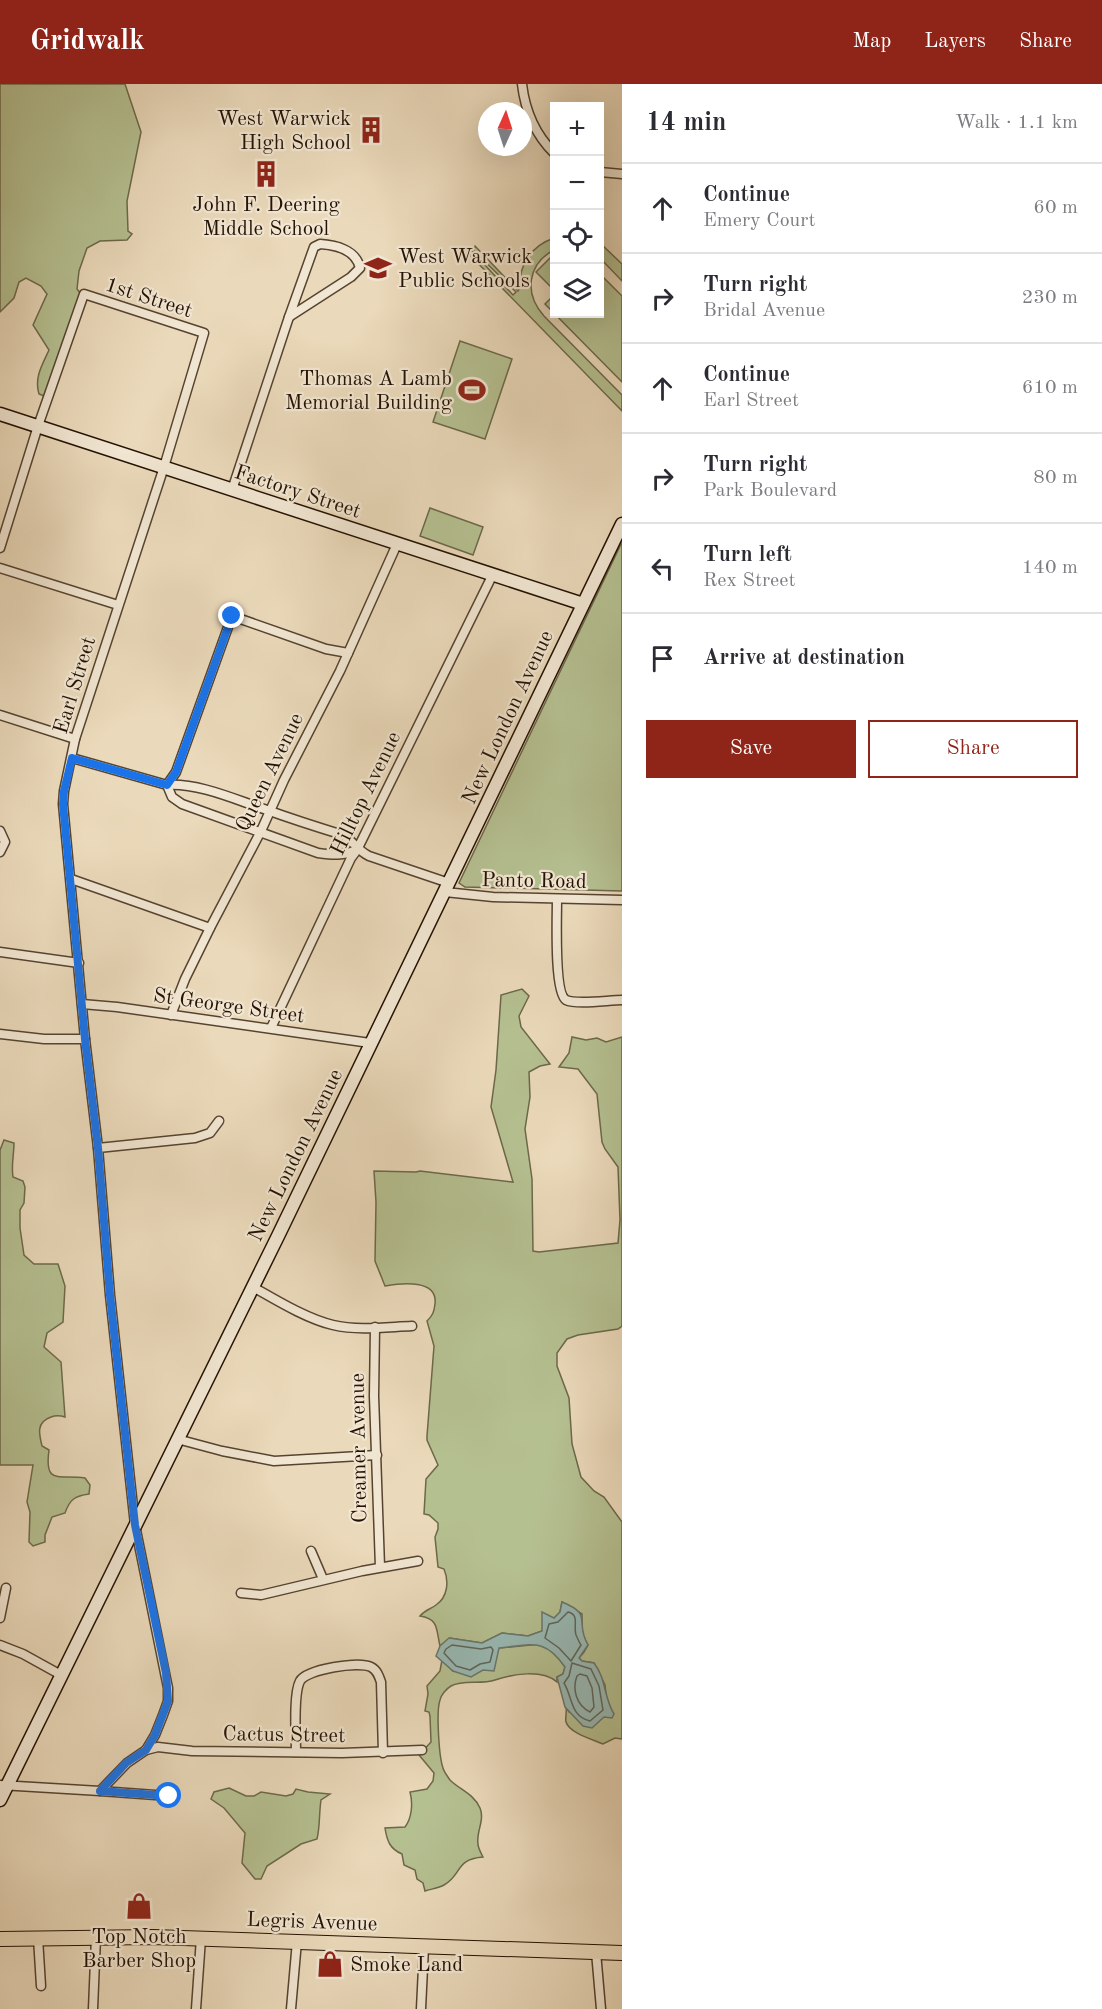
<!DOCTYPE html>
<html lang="en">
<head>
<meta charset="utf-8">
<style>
  :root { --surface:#fff; --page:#f7f7f7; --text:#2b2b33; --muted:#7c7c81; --line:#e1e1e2; --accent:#8f2418 }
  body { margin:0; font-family:"Old Standard TT",serif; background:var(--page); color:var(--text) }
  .controls { position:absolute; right:18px; top:18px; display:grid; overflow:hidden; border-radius:0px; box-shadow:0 6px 24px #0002 }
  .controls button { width:54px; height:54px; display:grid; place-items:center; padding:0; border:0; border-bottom:2px solid var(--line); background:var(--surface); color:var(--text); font:30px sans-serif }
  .compass { position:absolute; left:478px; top:18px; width:54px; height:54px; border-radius:50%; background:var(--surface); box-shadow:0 6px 24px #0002; rotate:3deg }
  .stop { position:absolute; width:18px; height:18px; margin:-14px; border:4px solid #1a73e8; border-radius:50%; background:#fff }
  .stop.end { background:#1a73e8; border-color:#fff; box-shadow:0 2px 6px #0008 }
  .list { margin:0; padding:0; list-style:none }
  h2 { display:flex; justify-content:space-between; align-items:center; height:78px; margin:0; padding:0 24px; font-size:26px }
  h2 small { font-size:20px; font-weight:400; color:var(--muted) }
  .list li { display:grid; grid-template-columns:39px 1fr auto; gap:18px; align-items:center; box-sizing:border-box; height:90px; padding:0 24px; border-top:2px solid var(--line) }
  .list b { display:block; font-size:22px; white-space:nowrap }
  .list p { margin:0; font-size:20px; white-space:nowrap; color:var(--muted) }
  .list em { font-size:20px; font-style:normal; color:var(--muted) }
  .actions { display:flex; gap:12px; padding:18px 24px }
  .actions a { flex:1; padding:14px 0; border:2px solid var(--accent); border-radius:0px; text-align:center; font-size:21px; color:var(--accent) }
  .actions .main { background:var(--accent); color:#fff }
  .icon { flex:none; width:33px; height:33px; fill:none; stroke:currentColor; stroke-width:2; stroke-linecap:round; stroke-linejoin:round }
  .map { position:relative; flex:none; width:622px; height:1925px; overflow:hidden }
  header { display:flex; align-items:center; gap:36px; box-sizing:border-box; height:84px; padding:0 30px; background:var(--accent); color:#fff }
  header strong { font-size:28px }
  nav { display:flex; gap:33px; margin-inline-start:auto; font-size:21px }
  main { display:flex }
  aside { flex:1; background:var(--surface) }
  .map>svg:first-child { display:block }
</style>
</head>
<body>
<header>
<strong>Gridwalk</strong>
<nav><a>Map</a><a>Layers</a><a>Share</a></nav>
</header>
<main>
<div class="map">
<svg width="622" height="1925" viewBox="0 0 622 1925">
  <rect width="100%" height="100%" fill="#ead9ba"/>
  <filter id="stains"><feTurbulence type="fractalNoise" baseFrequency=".00333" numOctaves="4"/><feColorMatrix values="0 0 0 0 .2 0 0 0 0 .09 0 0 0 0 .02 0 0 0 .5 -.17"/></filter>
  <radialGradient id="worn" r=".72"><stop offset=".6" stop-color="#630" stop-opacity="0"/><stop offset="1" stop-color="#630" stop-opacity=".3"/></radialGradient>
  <!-- green -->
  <g fill="#b5c091" stroke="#6c684a" stroke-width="1.5">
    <path d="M0,0H125L141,48L127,117L128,147L132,150L127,156L100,157L87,164L79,187L77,205L81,210L49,314L39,310C34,294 42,281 49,266L33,241L47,210L41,202L26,194L19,198L14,214L0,228Z"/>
    <path d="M554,154V166C527,180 524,210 544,232L622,311V327L468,169L471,166L513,211L516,208L472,165L475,162L518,207L519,205C519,181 531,162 554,154Z"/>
    <polygon points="600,159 622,180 622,197 600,174"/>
    <polygon points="554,170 554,202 552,204 536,188"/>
    <polygon points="600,190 622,212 622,298 545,220 554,211 554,230 600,230"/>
    <polygon points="460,257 512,275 485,355 433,338"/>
    <polygon points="430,424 483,443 473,471 420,452"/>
    <polygon points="622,458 622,807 465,803 459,799"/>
    <path d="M522,905L529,912L519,932L521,943L550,980L540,982L529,988L530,1013L525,1045L532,1095L533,1167L539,1168L618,1159L620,1136L618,1083L605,1065L602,1058L597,1010L578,985L559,983L569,969L572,953L586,956L597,954L606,958L622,953V1242L618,1245L578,1251L567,1255L557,1269V1282L569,1314L572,1360L581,1393L594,1407L604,1413L622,1438V1655L615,1654L603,1660C594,1656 569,1649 566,1638C565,1634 567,1628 566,1623L569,1628L607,1620L605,1601L594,1579L582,1577L579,1574L584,1568L588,1561L582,1550V1530L562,1518L560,1528L542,1547L528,1552L502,1549L482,1559L450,1554L440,1562C436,1545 439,1535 420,1532C425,1526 431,1525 436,1521C448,1513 449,1497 444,1485L438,1483L435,1453L438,1445V1439L429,1431L424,1430L426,1395L438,1381L427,1356V1352L434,1262L427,1237C433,1231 434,1228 435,1220C438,1195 402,1199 385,1202L375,1177L376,1118L374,1087L416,1088L420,1087L513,1098L491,1023L496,986L501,911Z"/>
    <path d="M4,1056L14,1059C14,1071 11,1081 13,1093L23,1097L25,1103L24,1119L20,1126V1144L24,1171L34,1180H58L65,1202L63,1238L47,1249L44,1263L61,1278L65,1333C59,1331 56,1331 51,1333C36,1338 39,1350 42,1362L49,1366C44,1402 59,1390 85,1394L90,1401L89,1410C75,1412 70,1415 65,1429L52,1433L45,1451V1458L33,1462L29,1458L30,1428L27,1418L33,1381H0V1066Z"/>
    <path d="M541,1560L555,1569L565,1583L563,1590L557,1593V1598C542,1585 513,1590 495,1596C481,1601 463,1595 451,1602C446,1605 441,1611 440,1616C436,1627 439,1673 443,1684C444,1688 448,1693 450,1696C460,1706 474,1710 480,1724C485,1736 476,1748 478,1760C478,1764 481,1769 483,1773C455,1775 462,1791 444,1801C439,1804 431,1805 425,1807L423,1799L417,1795L415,1786L404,1781L402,1770C390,1765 387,1757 385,1744L405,1743C412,1734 413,1719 410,1708L427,1705L433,1697L434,1689L419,1671L431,1658L430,1632L429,1628L425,1627L428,1610L427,1602L440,1587L442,1576L453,1587L499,1564Z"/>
    <path d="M229,1704L246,1712H254L261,1708L286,1712L293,1710L296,1705L308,1708L330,1710L321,1716C319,1729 320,1743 317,1755L301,1760L267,1782L261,1795H255L242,1779L245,1749L224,1724L211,1715L214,1708Z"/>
  </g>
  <!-- water -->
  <path fill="#98b9b4" stroke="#6a766d" stroke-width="1.5" d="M562,1518C594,1531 574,1536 588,1561L579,1574L582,1577L594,1579C606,1594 604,1614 614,1630L612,1634L604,1633L592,1644L583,1642L565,1623L557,1593L563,1590L565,1583C544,1553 532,1561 499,1564L494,1587L483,1586L471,1593L453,1587L436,1572L440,1562L449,1554L482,1559L502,1549L528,1552L542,1547V1528L554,1534L560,1528Z"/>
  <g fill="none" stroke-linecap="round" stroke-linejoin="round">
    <!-- shore -->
    <g stroke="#5e655b" stroke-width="1.5">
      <path d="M568,1528C580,1531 573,1541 576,1551C576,1551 580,1560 581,1561L571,1577L559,1564L545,1554L549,1540L558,1538Z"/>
      <polygon points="452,1561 481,1565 491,1563 493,1566 490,1578 480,1580 470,1586 456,1582 444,1569 446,1565"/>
      <path d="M572,1579L591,1585L599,1602L603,1626L590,1637C570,1632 573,1614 564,1599L569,1592Z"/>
      <path d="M580,1590L587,1592L592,1604L594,1623L590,1628C576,1621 572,1605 577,1592Z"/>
    </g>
    <defs>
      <g id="street">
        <path d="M522,0C525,26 535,50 554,69"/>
        <polyline points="600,88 622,90"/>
        <path d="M320,160C336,161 356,166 360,184L351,193L289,233L314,163Z"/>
        <polyline points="232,406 289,233"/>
        <polyline points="0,464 38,342 84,210 204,249 164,383 75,655 64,707 63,720 85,955 98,1064 110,1211 135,1441 168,1604 168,1617 163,1631 155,1651 146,1666 127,1679 100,1707 0,1701"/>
        <polyline points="0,484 118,521"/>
        <polyline points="0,631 75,655"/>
        <path d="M72,674L167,701C200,699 236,716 267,726C292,735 317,743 343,751C354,758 357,766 369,772L449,799"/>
        <polyline points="167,701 176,688 232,532 326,565 348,569"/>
        <path d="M167,701L172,713L182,720L318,769C333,771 343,772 357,766"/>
        <polyline points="0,747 5,758 0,768"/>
        <polyline points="71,795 210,844"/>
        <polyline points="445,808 493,813 622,816"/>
        <path d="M557,815C557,831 554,909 566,916C577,921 609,916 622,916"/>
        <polyline points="0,868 79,879"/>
        <polyline points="82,920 117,923 370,959"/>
        <polyline points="171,931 185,895 210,844 261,747 284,696 340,587 397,460"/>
        <polyline points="271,944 351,774 357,766 493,490"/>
        <polyline points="0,950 44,955 85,955"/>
        <polyline points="98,1064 195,1054 210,1049 219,1037"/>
        <path d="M253,1203C276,1216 307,1235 333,1241C358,1247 387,1243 412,1242"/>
        <polyline points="375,1243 374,1312 380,1483"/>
        <polyline points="177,1355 222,1367 274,1377 377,1371"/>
        <polyline points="311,1467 323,1495"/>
        <polyline points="241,1509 261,1511 362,1487 418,1477"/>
        <polyline points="0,1534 6,1504"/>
        <polyline points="0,1561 23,1570 61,1591"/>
        <polyline points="146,1666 158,1663 192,1667 342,1669 422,1666"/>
        <path d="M296,1668C296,1652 293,1610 300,1597C307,1585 359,1577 371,1583C377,1586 379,1592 381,1598L383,1669"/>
        <polyline points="100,1707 169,1712"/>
        <polyline points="38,1854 41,1902"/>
        <polyline points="596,1868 601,1925"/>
        <polyline points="93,1925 96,1853"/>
        <polyline points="196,1925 201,1854"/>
        <polyline points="291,1925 297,1857"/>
        <polyline points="421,1925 424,1863"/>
      </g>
      <g id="secondary">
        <polyline points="0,330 583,520"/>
        <polyline points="0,1716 278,1152 622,440"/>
      </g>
      <polyline id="primary" points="0,1855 153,1853 622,1869"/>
    </defs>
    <!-- street casing -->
    <use href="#street" stroke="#564330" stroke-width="11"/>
    <!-- secondary casing -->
    <use href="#secondary" stroke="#241102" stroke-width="15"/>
    <!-- primary casing -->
    <use href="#primary" stroke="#241102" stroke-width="16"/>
    <!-- street -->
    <use href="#street" stroke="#f1e6d2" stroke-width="8"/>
    <!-- secondary -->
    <use href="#secondary" stroke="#f1e6d2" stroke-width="12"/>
    <!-- primary -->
    <use href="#primary" stroke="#ead9ba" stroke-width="14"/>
  </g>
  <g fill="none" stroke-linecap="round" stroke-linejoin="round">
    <!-- route -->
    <polyline stroke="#1a73e8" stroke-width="8" points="169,1712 100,1707 126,1679 146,1666 155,1651 168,1617 166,1589 135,1441 110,1211 98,1064 85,955 63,720 64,707 72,674 167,701 176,688 232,532"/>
  </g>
  <!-- icons -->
  <defs>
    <symbol id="building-bare" viewBox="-9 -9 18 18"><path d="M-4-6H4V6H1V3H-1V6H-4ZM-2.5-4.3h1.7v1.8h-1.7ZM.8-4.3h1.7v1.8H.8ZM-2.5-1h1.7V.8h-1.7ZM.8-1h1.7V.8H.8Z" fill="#8f2418" stroke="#f1e6d2" stroke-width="2.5" paint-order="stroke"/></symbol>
    <symbol id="school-bare" viewBox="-9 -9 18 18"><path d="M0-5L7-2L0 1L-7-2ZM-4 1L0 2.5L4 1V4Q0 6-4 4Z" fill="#8f2418" stroke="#f1e6d2" stroke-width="2.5" paint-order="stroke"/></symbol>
    <symbol id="stadium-bare" viewBox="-9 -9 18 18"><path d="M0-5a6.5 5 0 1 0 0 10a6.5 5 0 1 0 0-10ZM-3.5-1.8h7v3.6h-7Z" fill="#8f2418" stroke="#f1e6d2" stroke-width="2.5" paint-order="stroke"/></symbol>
    <symbol id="shop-bare" viewBox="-9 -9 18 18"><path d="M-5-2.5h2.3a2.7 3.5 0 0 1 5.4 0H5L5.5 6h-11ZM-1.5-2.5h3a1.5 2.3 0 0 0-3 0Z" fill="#8f2418" stroke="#f1e6d2" stroke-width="2.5" paint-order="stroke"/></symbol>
  </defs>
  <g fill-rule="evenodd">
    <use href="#building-bare" x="352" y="27" width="38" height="38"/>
    <use href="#building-bare" x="247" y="71" width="38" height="38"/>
    <use href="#school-bare" x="359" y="165" width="38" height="38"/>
    <use href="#stadium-bare" x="453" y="287" width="38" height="38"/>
    <use href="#shop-bare" x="120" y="1803" width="38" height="38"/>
    <use href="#shop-bare" x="311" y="1861" width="38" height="38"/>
  </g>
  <g text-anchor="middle" stroke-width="4.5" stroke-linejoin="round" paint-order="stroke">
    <!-- poi labels -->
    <g font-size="21" fill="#241102" stroke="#f1e6d2" text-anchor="end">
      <text x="351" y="41">West Warwick<tspan x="351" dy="24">High School</tspan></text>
      <text x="266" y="127" text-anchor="middle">John F. Deering<tspan x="266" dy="24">Middle School</tspan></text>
      <text x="398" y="179" text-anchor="start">West Warwick<tspan x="398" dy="24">Public Schools</tspan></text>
      <text x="452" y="301">Thomas A Lamb<tspan x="452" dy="24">Memorial Building</tspan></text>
      <text x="139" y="1859" text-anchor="middle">Top Notch<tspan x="139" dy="24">Barber Shop</tspan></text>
      <text x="350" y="1887" text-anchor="start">Smoke Land</text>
    </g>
    <!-- street labels -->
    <g font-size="21" fill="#241102" stroke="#f1e6d2">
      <text transform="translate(149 213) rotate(18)" y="7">1st Street</text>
      <text transform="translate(298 407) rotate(18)" y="7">Factory Street</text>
      <text transform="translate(74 601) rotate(-73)" y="7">Earl Street</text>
      <text transform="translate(507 633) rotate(-65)" y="7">New London Avenue</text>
      <text transform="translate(269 688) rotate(-64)" y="7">Queen Avenue</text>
      <text transform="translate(365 709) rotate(-64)" y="7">Hilltop Avenue</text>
      <text transform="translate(534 796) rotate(1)" y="7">Panto Road</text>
      <text transform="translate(229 921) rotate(8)" y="7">St George Street</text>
      <text transform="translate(295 1071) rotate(-64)" y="7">New London Avenue</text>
      <text transform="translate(358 1364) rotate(-91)" y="7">Creamer Avenue</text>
      <text transform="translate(284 1650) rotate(1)" y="7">Cactus Street</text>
      <text transform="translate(312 1837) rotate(2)" y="7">Legris Avenue</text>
    </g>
  </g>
  <rect width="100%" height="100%" filter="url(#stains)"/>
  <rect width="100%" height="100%" fill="url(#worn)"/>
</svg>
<div class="controls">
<button>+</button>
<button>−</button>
<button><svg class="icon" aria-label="locate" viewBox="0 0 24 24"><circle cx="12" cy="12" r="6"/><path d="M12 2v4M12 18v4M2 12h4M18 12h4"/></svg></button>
<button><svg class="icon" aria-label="layers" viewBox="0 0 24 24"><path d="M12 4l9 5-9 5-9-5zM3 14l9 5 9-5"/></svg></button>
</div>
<svg class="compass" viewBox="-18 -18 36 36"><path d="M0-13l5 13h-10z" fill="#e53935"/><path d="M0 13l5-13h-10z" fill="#7c7c81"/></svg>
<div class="stop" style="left:169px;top:1712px"></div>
<div class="stop end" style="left:232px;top:532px"></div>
</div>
<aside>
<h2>14 min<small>Walk · 1.1 km</small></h2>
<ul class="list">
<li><svg class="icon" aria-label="ahead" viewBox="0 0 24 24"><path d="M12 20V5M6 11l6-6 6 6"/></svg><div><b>Continue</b><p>Emery Court</p></div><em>60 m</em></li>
<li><svg class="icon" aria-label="right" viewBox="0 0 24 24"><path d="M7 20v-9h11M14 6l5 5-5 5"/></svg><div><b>Turn right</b><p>Bridal Avenue</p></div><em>230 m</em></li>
<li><svg class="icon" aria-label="ahead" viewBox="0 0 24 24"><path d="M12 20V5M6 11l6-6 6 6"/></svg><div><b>Continue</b><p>Earl Street</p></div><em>610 m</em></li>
<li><svg class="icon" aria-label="right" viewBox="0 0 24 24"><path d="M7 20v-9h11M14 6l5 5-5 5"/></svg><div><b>Turn right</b><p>Park Boulevard</p></div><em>80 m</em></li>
<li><svg class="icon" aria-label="left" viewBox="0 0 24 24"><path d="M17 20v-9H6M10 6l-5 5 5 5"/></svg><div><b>Turn left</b><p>Rex Street</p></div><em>140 m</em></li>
<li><svg class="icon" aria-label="arrive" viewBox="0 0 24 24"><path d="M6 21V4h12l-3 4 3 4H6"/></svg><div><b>Arrive at destination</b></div></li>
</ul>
<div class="actions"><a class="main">Save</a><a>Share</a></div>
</aside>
</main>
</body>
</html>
